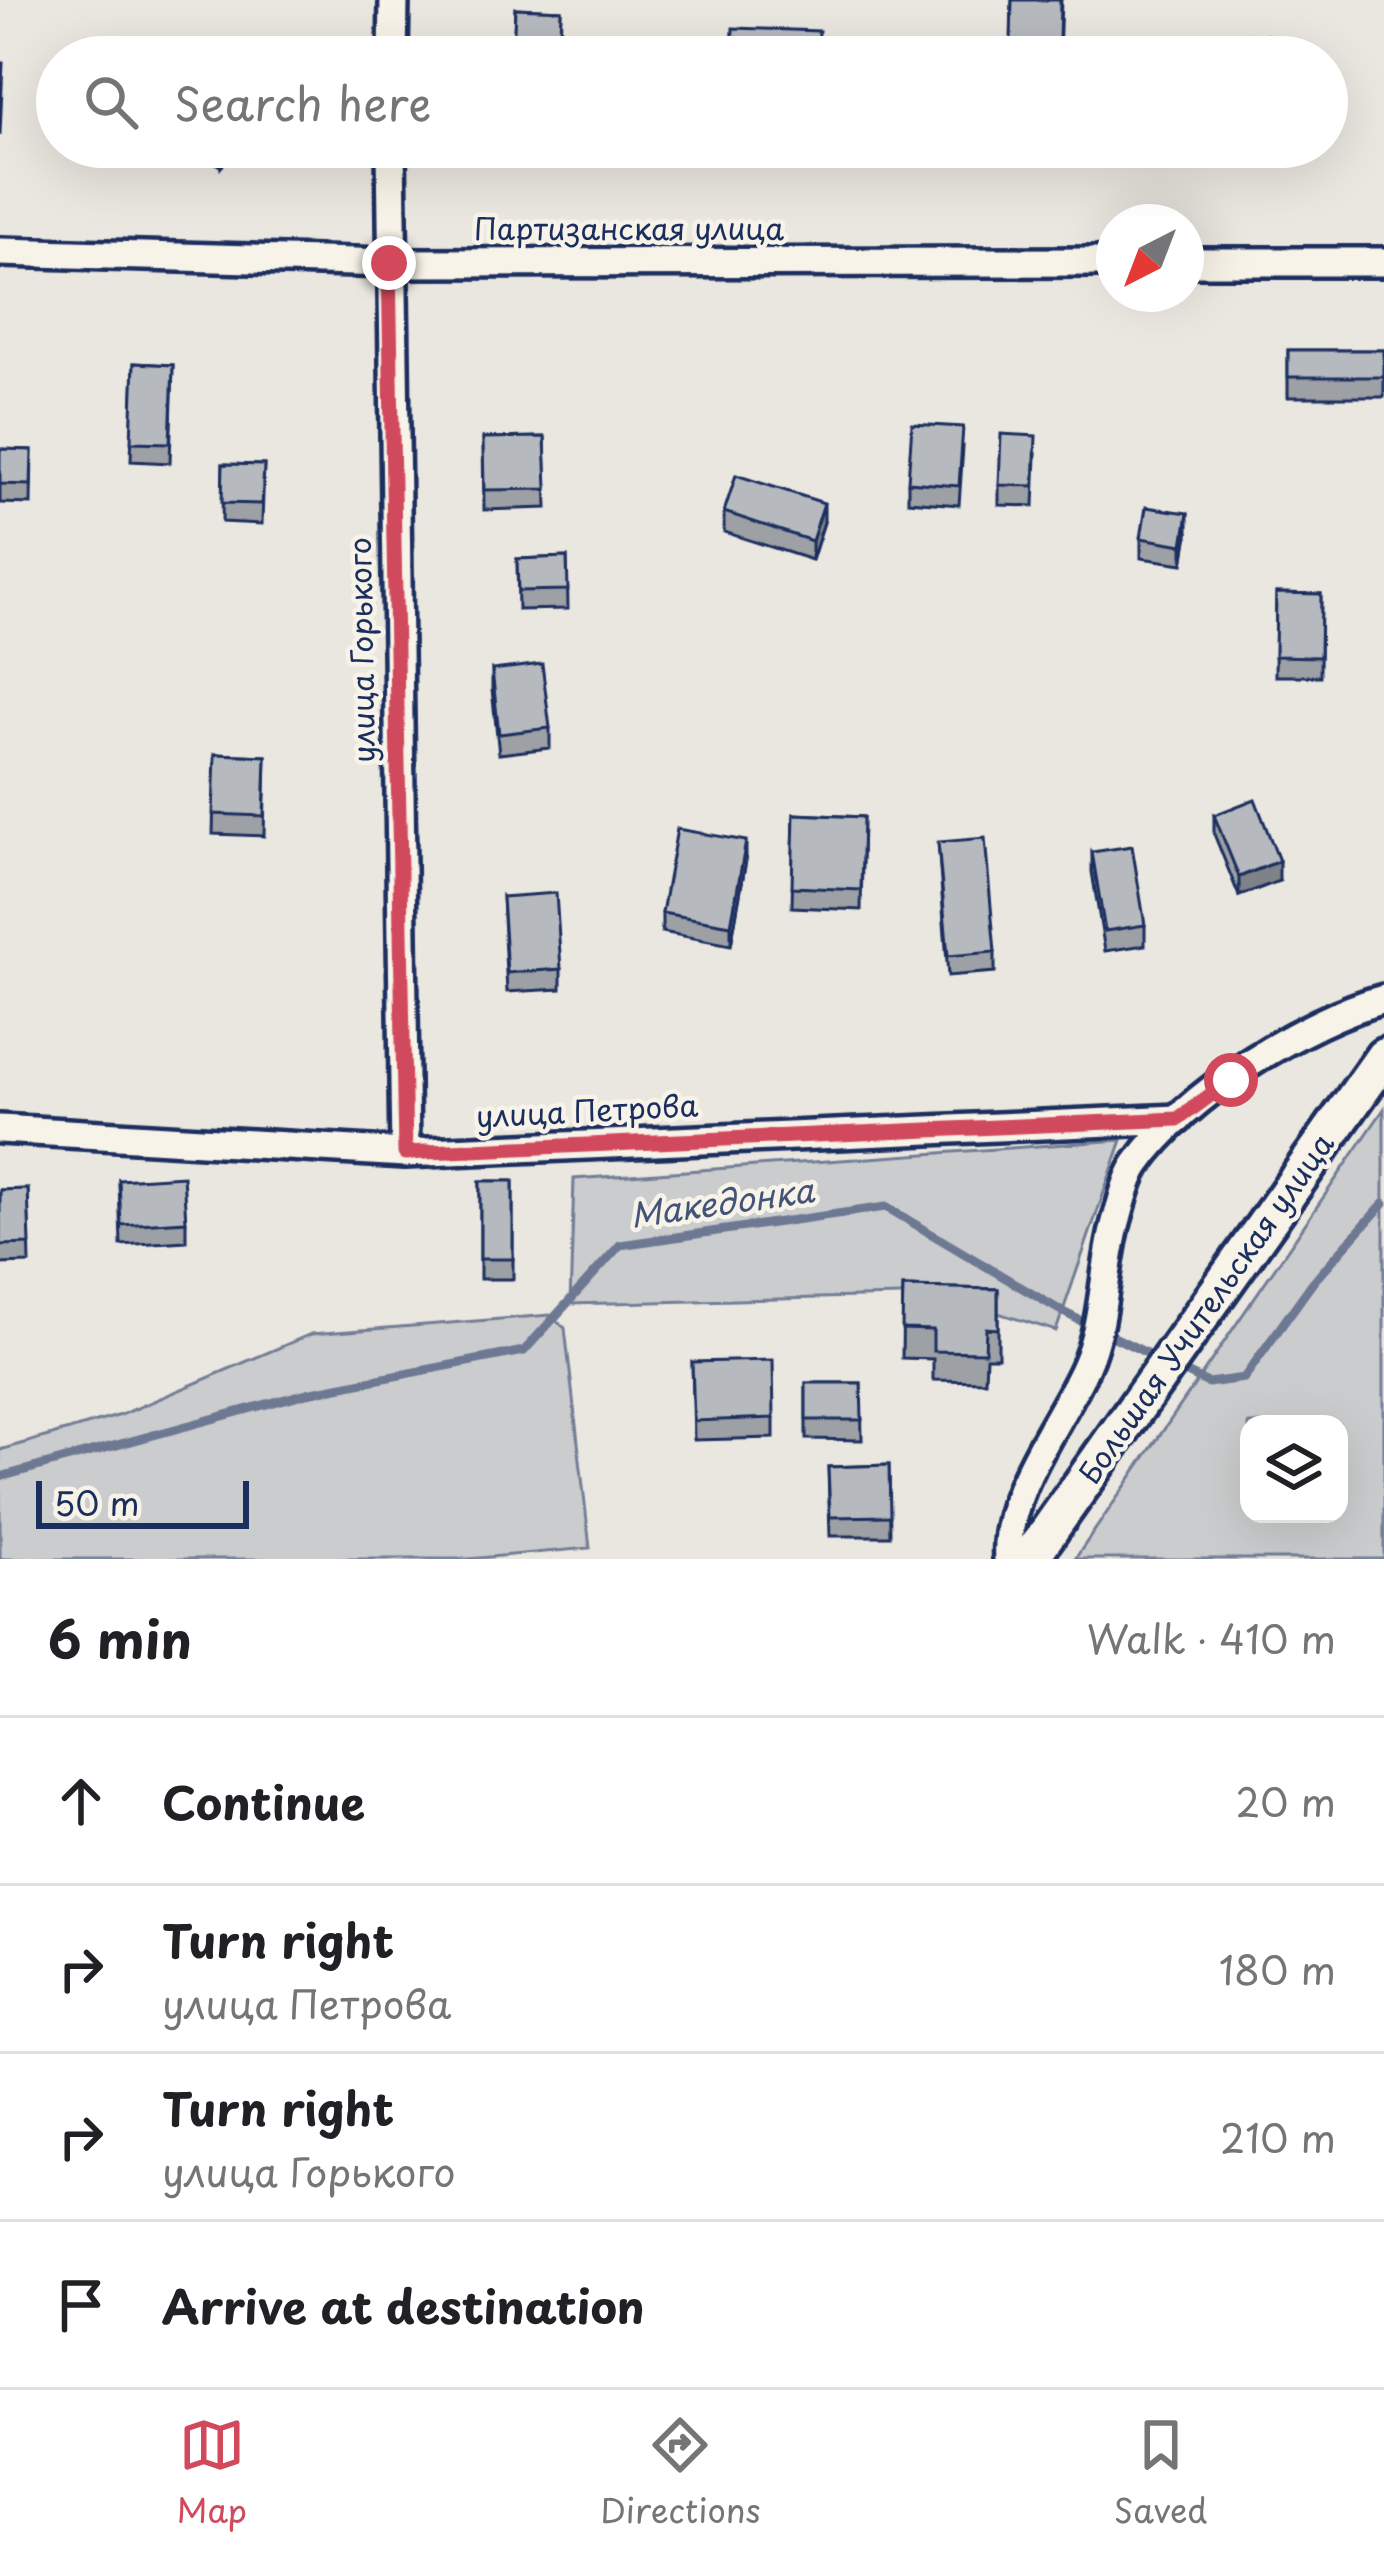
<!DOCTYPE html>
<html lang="en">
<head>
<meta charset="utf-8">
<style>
  :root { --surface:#fff; --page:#f2f2f2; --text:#202124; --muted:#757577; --line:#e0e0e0; --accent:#d1495b }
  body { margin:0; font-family:"Playpen Sans",sans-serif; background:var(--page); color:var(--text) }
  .controls { position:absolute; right:36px; bottom:36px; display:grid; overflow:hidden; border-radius:24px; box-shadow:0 12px 48px #0002 }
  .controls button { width:108px; height:108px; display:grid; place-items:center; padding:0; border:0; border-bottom:3px solid var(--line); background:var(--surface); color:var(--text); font:60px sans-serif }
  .compass { position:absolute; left:1096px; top:204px; width:108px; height:108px; border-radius:50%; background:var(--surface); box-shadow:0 12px 48px #0002; rotate:222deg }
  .scale { position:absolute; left:36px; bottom:30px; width:213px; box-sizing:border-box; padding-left:12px; border:6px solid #1b2f5e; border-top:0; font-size:33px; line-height:42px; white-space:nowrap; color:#1b2f5e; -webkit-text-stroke:9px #f7f3e8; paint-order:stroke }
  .stop { position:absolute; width:36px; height:36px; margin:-27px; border:9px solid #d1495b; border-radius:50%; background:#fff }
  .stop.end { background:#d1495b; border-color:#fff; box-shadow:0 3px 12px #0008 }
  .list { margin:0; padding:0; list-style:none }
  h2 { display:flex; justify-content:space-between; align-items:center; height:156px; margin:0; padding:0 48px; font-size:51px }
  h2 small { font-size:39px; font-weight:400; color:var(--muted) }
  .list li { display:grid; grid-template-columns:78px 1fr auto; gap:36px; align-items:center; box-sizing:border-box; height:168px; padding:0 48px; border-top:3px solid var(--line) }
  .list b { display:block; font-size:45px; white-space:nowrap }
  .list p { margin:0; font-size:39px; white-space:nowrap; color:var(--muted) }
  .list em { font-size:39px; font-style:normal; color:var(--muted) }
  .icon { flex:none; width:66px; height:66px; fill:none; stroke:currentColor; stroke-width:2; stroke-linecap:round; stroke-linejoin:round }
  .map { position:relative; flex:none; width:1384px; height:1559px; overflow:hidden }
  .search { position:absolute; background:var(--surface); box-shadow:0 12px 48px #0002; left:36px; right:36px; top:36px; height:132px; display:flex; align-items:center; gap:30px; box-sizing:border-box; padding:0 42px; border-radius:66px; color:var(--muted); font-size:45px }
  .sheet { height:828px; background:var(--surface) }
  nav { display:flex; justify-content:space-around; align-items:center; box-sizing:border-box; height:168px; border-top:3px solid var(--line); background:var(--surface); font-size:33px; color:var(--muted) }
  nav a { display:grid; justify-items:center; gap:6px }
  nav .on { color:var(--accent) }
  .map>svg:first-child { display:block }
</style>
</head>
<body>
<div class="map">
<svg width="1384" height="1559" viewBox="0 0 1384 1559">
  <rect width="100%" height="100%" fill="#eae7e0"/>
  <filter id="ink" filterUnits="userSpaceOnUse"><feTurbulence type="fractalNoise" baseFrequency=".00833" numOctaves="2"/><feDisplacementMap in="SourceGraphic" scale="24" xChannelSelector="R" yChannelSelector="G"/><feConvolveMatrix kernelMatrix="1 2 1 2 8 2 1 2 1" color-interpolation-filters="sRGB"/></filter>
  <g filter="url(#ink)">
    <!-- green -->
    <g fill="#cbcccd" stroke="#737e96" stroke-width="3" fill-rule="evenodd">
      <path d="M1384,1109V1559H1075ZM1339,1424V1514H1249V1424Z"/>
      <polygon points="1122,1140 1056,1331 940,1295 570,1304 574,1179"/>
      <polygon points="550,1315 565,1328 590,1548 468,1559 0,1559 0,1450 121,1415 311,1334"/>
    </g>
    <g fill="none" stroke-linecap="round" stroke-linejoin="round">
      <!-- stream -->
      <g stroke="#6d7892" stroke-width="9">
        <polyline points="1176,1368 1208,1383 1244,1378 1313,1282 1384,1203"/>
        <polyline points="0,1477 307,1393 524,1351 620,1245 886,1207 1063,1312 1161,1360"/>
      </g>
      <defs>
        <g id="minor">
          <polyline points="393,57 394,0"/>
          <polyline points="391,147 405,1153"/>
          <polyline points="0,252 389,263 1114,262"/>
          <polyline points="1186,262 1384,262"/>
          <polyline points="0,1129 405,1153 1178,1119"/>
          <path d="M1008,1559C1003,1492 1059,1425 1085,1367C1106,1321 1103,1263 1118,1215C1123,1199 1127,1178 1137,1164C1184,1096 1305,1020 1384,999"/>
        </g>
        <polyline id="secondary" points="1029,1559 1384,1057"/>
      </defs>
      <!-- minor casing -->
      <use href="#minor" stroke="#1b2f5e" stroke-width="36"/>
      <!-- secondary casing -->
      <use href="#secondary" stroke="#1b2f5e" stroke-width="45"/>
      <!-- minor -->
      <use href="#minor" stroke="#f7f3e8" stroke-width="27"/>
      <!-- secondary -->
      <use href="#secondary" stroke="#f7f3e8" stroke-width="36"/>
    </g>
    <!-- wall -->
    <g fill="#9da0a4" stroke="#1b2f5e" stroke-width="3">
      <polygon points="1012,0 1061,0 1059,57 1011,57"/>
      <polygon points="515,8 561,10 560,57 513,57"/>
      <polygon points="203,147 237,147 221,167 203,153"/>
      <rect x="1288" y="350" width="96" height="47"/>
      <polygon points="134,363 173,365 170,463 131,461"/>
      <polygon points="545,437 547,508 484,510 483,438"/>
      <polygon points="963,447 959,505 908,501 908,482"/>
      <polygon points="0,449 32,450 31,504 0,503"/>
      <polygon points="1036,455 1034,506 999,505 999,485"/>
      <polygon points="223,464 264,465 262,524 222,522"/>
      <polygon points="724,512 824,522 812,560 724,532"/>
      <polygon points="1188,533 1183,564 1141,558 1141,538"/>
      <polygon points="567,557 568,609 518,610 517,559"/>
      <polygon points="1276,593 1321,594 1320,676 1275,676"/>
      <polygon points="492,670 550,728 550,748 499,754 492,690"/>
      <polygon points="215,754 266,756 264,836 213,834"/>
      <polygon points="794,814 863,817 861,910 792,907"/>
      <polygon points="1214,815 1279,881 1239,896 1214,834"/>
      <polygon points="938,842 995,952 995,972 948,976"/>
      <polygon points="1092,852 1145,925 1145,945 1105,951 1092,872"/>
      <polygon points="746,860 731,945 662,932 662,913"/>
      <polygon points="502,897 561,969 561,989 507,992"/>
      <polygon points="119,1180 186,1221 186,1241 121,1245"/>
      <rect x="480" y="1181" width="33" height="98"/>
      <polygon points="28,1189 30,1263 0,1264 0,1190"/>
      <polygon points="903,1287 998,1289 998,1357 986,1357 985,1381 933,1380 933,1359 902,1358"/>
      <polygon points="692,1362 774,1418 774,1438 694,1440"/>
      <polygon points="806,1383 861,1383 862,1440 806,1439"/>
      <polygon points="889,1465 890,1536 830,1536 828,1467"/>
    </g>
    <!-- shaded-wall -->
    <g fill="#7f8286" stroke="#1b2f5e" stroke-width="3">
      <polygon points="237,147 221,167 221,148"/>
      <polygon points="824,503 824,522 812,560 812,541"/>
      <polygon points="1188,513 1188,533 1183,564 1183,545"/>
      <polygon points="746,841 746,860 731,945 731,925"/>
      <polygon points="1279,861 1279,881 1239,896 1239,877"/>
    </g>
    <!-- building -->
    <g fill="#b6babf" stroke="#1b2f5e" stroke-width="3">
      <polygon points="1012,0 1060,0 1059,43 1011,42"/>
      <polygon points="515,8 561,10 559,55 513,54"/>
      <polygon points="733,28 819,31 818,57 732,57"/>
      <polygon points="1212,33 1268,35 1267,57 1211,57"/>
      <polygon points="201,43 220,57 191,57"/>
      <polygon points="0,63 3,63 0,135"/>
      <rect x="1288" y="350" width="96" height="27"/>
      <polygon points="134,363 173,365 170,443 131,442"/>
      <polygon points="912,424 963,427 959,486 908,482"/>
      <polygon points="1001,434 1036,436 1034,486 999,485"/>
      <polygon points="545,437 547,489 484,490 483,438"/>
      <polygon points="0,449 32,450 31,485 0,484"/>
      <polygon points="223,464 264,465 262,504 222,503"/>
      <polygon points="736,475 824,503 812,541 724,512"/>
      <polygon points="1146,507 1188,513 1183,545 1141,538"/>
      <polygon points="567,557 568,590 518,591 517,559"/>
      <polygon points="1276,593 1321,594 1320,657 1275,656"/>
      <polygon points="542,664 550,728 499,734 492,670"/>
      <polygon points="215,754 266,756 264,816 213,814"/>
      <polygon points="1255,799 1279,861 1239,877 1214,815"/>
      <polygon points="794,814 863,817 861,890 792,887"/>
      <polygon points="677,829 746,841 731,925 662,913"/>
      <polygon points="985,838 995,952 948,956 938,842"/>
      <polygon points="1132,846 1145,925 1105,931 1092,852"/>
      <polygon points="556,893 561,969 507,973 502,897"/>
      <polygon points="183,1176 186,1221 121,1225 119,1180"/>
      <rect x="480" y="1181" width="33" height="78"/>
      <polygon points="28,1189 30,1244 0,1245 0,1190"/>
      <polygon points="903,1287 998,1289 998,1329 986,1328 985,1352 933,1351 933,1330 902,1329"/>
      <polygon points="773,1360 774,1418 694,1421 692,1362"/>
      <polygon points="806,1383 861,1383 862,1420 806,1420"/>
      <polygon points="889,1465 890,1516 830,1517 828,1467"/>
    </g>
  </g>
  <g fill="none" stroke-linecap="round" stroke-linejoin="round" filter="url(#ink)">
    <!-- route -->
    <polyline stroke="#d1495b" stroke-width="15" points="389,263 405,1153 1178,1119 1231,1080"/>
  </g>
  <g text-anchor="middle" stroke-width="9" stroke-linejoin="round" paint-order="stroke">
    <!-- street labels -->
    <g font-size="30" fill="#1b2f5e" stroke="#f7f3e8">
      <text x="629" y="240">Партизанская улица</text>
      <text transform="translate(363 650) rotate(-91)" y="10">улица Горького</text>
      <text transform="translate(587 1112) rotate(-3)" y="10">улица Петрова</text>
      <text transform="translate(1207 1309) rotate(-55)" y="10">Большая Учительская улица</text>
    </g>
    <!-- water labels -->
    <g font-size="33" font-style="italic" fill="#445378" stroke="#f7f3e8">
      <text transform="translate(722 1203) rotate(-8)" y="12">Македонка</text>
    </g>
  </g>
</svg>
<div class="controls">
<button><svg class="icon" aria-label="layers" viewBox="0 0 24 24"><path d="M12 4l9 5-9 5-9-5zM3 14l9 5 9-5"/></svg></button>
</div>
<svg class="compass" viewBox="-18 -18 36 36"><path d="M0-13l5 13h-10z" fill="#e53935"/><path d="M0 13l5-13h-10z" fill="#757577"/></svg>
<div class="scale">50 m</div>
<div class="stop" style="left:1231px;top:1080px"></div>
<div class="stop end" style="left:389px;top:263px"></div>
<div class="search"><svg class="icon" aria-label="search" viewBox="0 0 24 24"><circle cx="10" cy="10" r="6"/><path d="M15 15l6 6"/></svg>Search here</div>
</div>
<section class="sheet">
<h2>6 min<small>Walk · 410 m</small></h2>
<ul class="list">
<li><svg class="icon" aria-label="ahead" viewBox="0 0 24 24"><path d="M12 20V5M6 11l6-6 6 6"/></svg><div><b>Continue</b></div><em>20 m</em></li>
<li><svg class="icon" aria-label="right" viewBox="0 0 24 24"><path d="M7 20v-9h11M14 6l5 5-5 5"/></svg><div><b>Turn right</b><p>улица Петрова</p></div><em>180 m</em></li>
<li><svg class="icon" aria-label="right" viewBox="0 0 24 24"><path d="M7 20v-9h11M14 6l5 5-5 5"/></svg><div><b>Turn right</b><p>улица Горького</p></div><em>210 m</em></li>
<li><svg class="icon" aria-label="arrive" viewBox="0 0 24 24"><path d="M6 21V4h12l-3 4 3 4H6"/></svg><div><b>Arrive at destination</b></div></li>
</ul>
</section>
<nav>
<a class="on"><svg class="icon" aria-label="map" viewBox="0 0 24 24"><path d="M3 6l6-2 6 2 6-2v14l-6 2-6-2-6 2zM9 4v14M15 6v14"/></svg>Map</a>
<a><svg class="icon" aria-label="directions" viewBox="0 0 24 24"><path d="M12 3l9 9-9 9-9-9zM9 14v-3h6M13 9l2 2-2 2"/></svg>Directions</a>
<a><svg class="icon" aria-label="saved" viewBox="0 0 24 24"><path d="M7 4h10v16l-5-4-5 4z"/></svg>Saved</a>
</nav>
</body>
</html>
